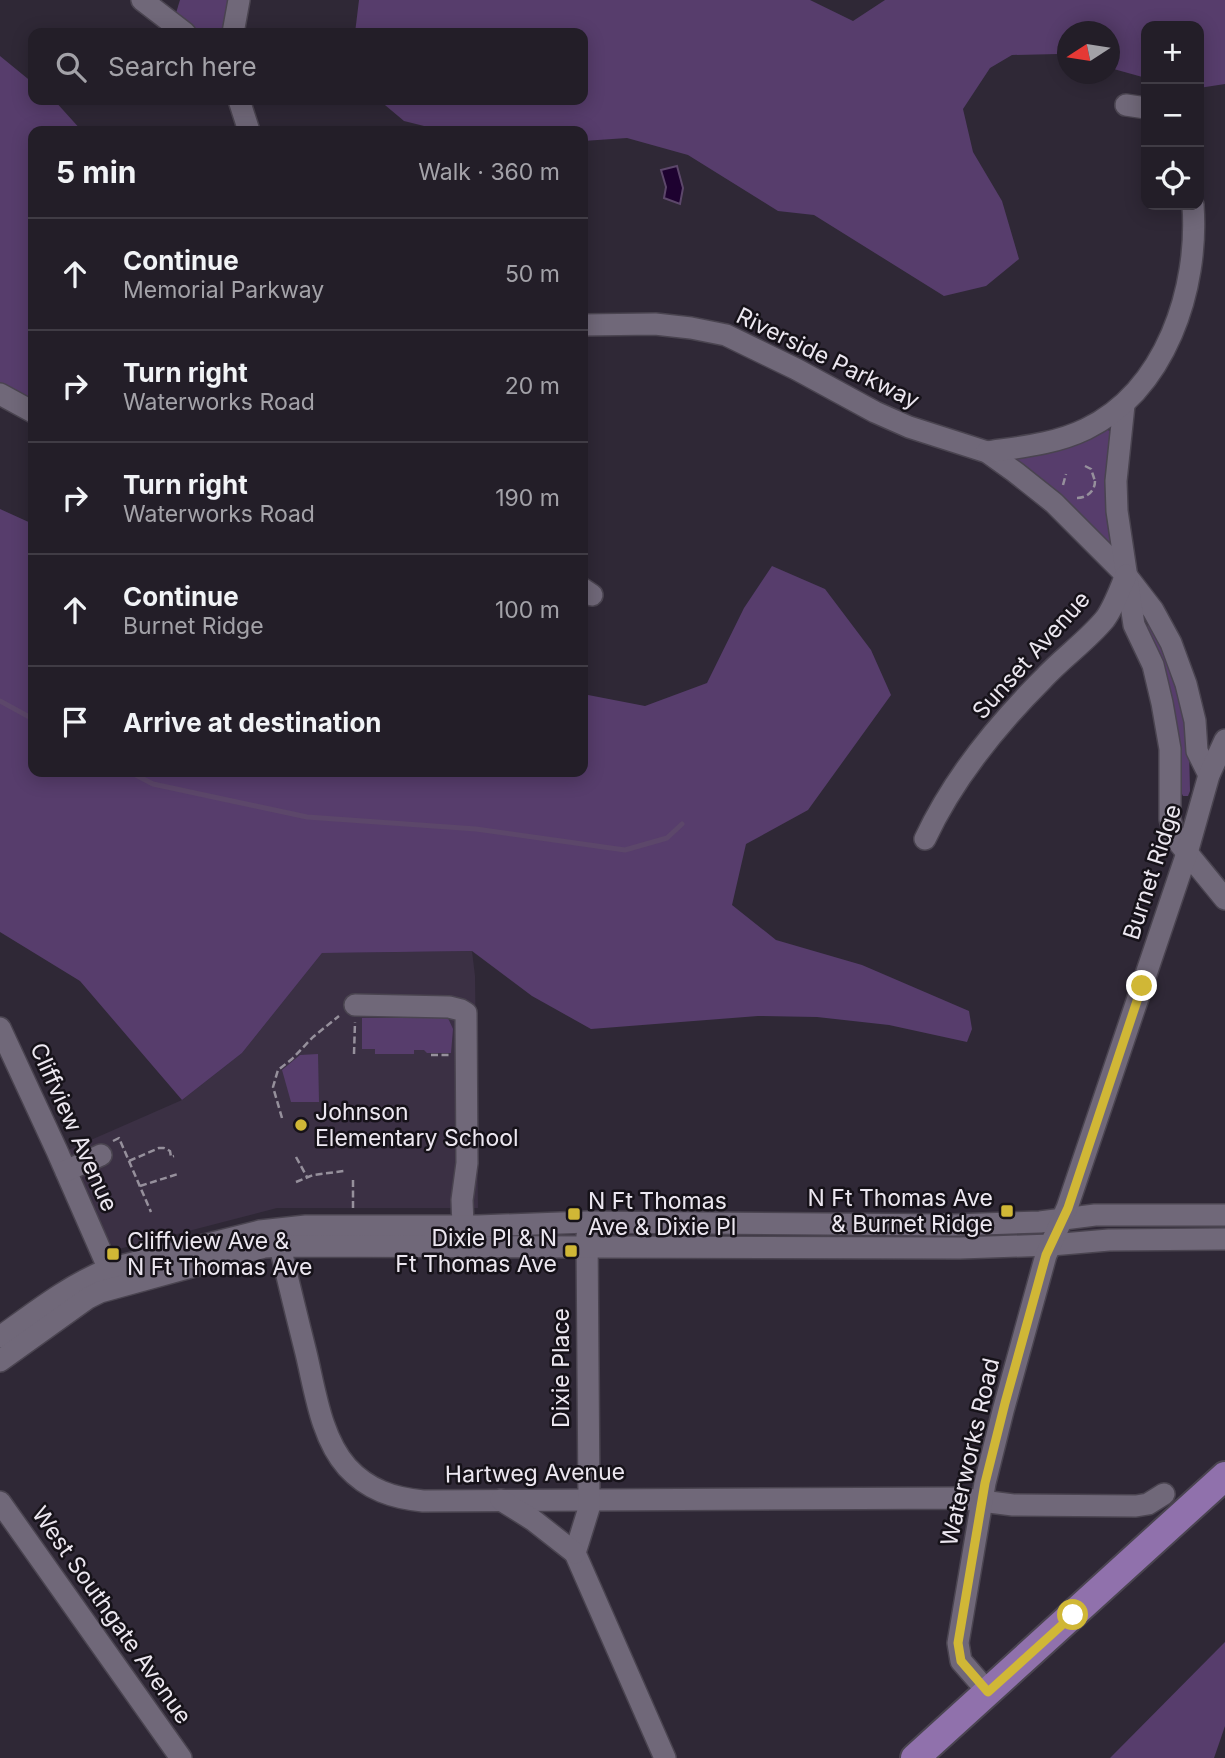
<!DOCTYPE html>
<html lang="en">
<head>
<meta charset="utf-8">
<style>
  :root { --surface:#231e28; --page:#2b2730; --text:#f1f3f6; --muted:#a3a2a8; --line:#403c45 }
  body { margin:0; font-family:Inter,sans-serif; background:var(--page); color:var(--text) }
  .controls { position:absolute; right:21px; top:21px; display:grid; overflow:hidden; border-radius:14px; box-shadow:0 4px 18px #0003 }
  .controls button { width:63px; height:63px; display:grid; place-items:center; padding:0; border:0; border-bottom:2px solid var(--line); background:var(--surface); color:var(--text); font:35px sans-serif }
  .compass { position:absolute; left:1057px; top:21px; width:63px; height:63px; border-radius:50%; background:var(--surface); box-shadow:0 4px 18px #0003; rotate:258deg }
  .stop { position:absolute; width:21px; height:21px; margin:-16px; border:5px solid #d0b736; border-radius:50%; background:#fff }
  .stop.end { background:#d0b736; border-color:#fff; box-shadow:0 2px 7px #0008 }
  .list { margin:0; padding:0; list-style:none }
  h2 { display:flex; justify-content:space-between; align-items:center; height:91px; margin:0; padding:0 28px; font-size:30px }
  h2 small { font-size:23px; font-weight:400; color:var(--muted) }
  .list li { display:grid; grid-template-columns:46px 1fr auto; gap:21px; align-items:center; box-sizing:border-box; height:112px; padding:0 28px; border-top:2px solid var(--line) }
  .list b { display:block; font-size:26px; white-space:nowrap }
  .list p { margin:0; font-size:23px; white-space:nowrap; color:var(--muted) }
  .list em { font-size:23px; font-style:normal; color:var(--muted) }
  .icon { flex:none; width:38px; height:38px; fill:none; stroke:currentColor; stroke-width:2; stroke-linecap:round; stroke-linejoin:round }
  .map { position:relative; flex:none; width:1225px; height:1758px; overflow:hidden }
  .search { position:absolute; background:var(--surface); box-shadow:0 4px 18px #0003; left:28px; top:28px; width:560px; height:77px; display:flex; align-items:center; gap:18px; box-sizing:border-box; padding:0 24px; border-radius:14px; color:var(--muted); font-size:26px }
  .panel { position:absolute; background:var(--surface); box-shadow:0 4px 18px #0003; left:28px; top:126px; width:560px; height:651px; border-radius:14px }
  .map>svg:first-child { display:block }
</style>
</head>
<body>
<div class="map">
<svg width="1225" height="1758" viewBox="0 0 1225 1758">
  <rect width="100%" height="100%" fill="#2f2836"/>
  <!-- built -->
  <polygon fill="#3b3044" points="472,951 475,976 478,1208 277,1208 115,1250 105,1235 68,1150 182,1100 242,1053 322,953"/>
  <!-- green -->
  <g fill="#573d6c">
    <polygon points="180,0 231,0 226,33 197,33 176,13"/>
    <polygon points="359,0 810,0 853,21 885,0 1225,0 1225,84 1199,88 1199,26 1146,26 1146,78 1110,68 1110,32 1068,32 1067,57 1058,54 1012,55 990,68 963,109 973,152 1002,201 1019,259 986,286 944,296 814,215 778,211 688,155 627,138 583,141 583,131 444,131 404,121 379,100 583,100 583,33 355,33"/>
    <polygon points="0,56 33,83 33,100 54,100 82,131 33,131 33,403 0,385"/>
    <polygon points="1104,428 1112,432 1107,503 1111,549 1013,459"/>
    <polygon points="0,509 33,524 33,772 583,772 583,694 645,706 707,683 744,608 772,566 825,589 871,650 891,695 808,810 746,844 732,905 776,940 862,965 969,1011 972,1029 967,1042 889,1025 817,1017 758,1016 591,1029 532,996 472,951 322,953 242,1053 182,1100 80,981 0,932"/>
    <polygon points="1149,623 1152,623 1177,679 1189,750 1190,791 1188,796 1183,796 1181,792 1178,732 1171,697 1146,628"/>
    <polygon points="362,1018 448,1018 453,1029 451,1053 427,1053 424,1050 414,1050 414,1054 375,1054 375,1049 362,1049"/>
    <polygon points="318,1054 319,1102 291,1102 282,1070 300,1055"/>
    <polygon points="1225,1642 1225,1726 1214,1758 1110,1758"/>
  </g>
  <!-- water -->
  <polygon fill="#1e0230" stroke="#5c476a" stroke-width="2" points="677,166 683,188 680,204 664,198 666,187 661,170"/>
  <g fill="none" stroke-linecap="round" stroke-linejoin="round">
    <!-- stream -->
    <g stroke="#5c476a" stroke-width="5">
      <polyline points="0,701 33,719"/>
      <polyline points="130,772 153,784 307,817 476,829 625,850 667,838 682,824"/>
    </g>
    <defs>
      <g id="minor">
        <polyline points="142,0 185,33"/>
        <polyline points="233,33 239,0"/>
        <polyline points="239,100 249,131"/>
        <polyline points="1126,105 1146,108"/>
        <polyline points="583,325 655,324 691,328 726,335 796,369 875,412 909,427 987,452 1015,472 1054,503 1126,575 1153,610 1171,643 1186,684 1195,721 1197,751 1209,775"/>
        <polyline points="0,394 33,412"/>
        <polyline points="1124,405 1116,481 1117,511 1134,625 1153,665 1162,703 1170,749 1170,819 1175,838 1225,899"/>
        <path d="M987,452C1021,447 1055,444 1086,429C1166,390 1199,289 1193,205"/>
        <polyline points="583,589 592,595"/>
        <path d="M925,839C952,781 998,724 1043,679C1062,658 1087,641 1105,619C1114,607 1120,589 1126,575"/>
        <polyline points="355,1005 449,1007 461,1010 466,1013 467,1163 462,1200 463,1226"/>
        <polyline points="0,1028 57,1151 114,1281"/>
        <polyline points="66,1171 101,1155"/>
        <path d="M277,1233C286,1273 296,1313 306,1353C315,1390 321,1438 347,1467C368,1490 393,1498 423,1501L958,1498L1013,1505L1136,1506L1148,1504L1164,1494"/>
        <polyline points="587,1235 589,1499 589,1508 575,1553 665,1758"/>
        <path d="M0,1337C35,1312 69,1285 109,1269L260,1231L306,1226H478L587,1222L953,1225L1040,1222L1095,1215H1225"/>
        <polyline points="0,1361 88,1298 100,1292 264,1247 280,1246 960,1248 1051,1245 1109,1240 1225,1239"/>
        <polyline points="501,1500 533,1520 575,1553"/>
        <polyline points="0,1502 181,1758"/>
        <polyline points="988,1692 961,1661 958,1643 985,1483 1003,1411 1046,1255 1067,1208 1187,853 1209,775 1225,740"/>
      </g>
      <polyline id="major" points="915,1758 1225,1476"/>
    </defs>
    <!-- minor casing -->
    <use href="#minor" stroke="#4a4450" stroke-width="24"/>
    <!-- major casing -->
    <use href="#major" stroke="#4a4450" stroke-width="32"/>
    <!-- path -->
    <g stroke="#96909c" stroke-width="2.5" stroke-dasharray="7 3.5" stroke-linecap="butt">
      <polyline points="1085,466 1091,469 1095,481"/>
      <polyline points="1063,485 1066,474"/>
      <path d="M1077,498C1087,498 1095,491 1095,481"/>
      <polyline points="354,1054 355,1022"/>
      <polyline points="431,1055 449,1055"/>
      <polyline points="282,1118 273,1087 278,1070 292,1059 313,1037 339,1016"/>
      <polyline points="113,1141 119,1138 151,1212"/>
      <polyline points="296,1157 307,1177"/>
      <polyline points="129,1161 159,1148 164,1148 170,1151 171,1157 174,1156"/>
      <polyline points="296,1182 313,1175 344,1171"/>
      <polyline points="140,1186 178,1174"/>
      <polyline points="353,1208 353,1177"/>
    </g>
    <!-- minor -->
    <use href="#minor" stroke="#706879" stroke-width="21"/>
    <!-- major -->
    <use href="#major" stroke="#9071ac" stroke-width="28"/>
  </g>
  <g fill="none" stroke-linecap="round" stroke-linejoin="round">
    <!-- route -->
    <polyline stroke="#d0b736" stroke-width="9" points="1073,1615 988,1692 961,1661 958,1643 985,1483 1005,1403 1046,1255 1068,1208 1142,986"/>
  </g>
  <!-- markers -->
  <g fill="#d0b736" stroke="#161219" stroke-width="2.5">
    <circle cx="301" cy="1125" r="7"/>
    <rect x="1000" y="1204" width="14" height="14" rx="3.5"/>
    <rect x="567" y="1207" width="14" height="14" rx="3.5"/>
    <rect x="564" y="1244" width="14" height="14" rx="3.5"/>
    <rect x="106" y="1247" width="14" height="14" rx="3.5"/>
  </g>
  <g text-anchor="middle" stroke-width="5" stroke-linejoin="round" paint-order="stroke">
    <!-- street labels -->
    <g font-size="23" fill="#ece7f0" stroke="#161219">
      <text transform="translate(828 358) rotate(26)" y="8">Riverside Parkway</text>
      <text transform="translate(1031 655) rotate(-48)" y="8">Sunset Avenue</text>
      <text transform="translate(1152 872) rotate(-72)" y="8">Burnet Ridge</text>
      <text transform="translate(74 1127) rotate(66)" y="8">Cliffview Avenue</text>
      <text transform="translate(561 1368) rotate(-90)" y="8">Dixie Place</text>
      <text transform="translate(970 1452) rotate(-77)" y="8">Waterworks Road</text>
      <text transform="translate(535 1473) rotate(-1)" y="8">Hartweg Avenue</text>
      <text transform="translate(112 1615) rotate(55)" y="8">West Southgate Avenue</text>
    </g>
    <!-- poi labels -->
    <g font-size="23" fill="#ece7f0" stroke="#161219" text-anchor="start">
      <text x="315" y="1120">Johnson<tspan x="315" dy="26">Elementary School</tspan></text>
      <text x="993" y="1206" text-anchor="end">N Ft Thomas Ave<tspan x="993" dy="26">&amp; Burnet Ridge</tspan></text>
      <text x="588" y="1209">N Ft Thomas<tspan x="588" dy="26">Ave &amp; Dixie Pl</tspan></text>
      <text x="557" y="1246" text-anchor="end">Dixie Pl &amp; N<tspan x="557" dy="26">Ft Thomas Ave</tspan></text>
      <text x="127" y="1249">Cliffview Ave &amp;<tspan x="127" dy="26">N Ft Thomas Ave</tspan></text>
    </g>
  </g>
</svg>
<div class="controls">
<button>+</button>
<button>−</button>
<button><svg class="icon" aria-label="locate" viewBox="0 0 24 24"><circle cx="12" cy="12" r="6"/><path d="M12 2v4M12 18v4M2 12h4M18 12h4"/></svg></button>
</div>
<svg class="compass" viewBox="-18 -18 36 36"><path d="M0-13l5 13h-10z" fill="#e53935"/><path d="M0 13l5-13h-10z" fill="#a3a2a8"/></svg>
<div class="stop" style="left:1073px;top:1615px"></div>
<div class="stop end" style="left:1142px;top:986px"></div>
<div class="search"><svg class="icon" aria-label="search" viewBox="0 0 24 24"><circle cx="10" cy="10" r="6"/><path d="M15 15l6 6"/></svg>Search here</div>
<section class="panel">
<h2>5 min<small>Walk · 360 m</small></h2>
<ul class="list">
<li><svg class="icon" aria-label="ahead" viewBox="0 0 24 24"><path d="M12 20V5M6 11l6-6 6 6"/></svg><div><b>Continue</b><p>Memorial Parkway</p></div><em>50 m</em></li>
<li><svg class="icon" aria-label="right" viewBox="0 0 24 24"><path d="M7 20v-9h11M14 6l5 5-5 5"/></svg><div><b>Turn right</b><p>Waterworks Road</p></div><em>20 m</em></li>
<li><svg class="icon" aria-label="right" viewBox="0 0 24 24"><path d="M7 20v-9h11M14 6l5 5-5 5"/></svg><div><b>Turn right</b><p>Waterworks Road</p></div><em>190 m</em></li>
<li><svg class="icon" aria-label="ahead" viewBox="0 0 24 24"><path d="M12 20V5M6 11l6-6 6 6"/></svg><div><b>Continue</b><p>Burnet Ridge</p></div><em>100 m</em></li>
<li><svg class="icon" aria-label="arrive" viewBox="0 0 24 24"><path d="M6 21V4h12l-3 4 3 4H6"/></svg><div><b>Arrive at destination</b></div></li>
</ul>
</section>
</div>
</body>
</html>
